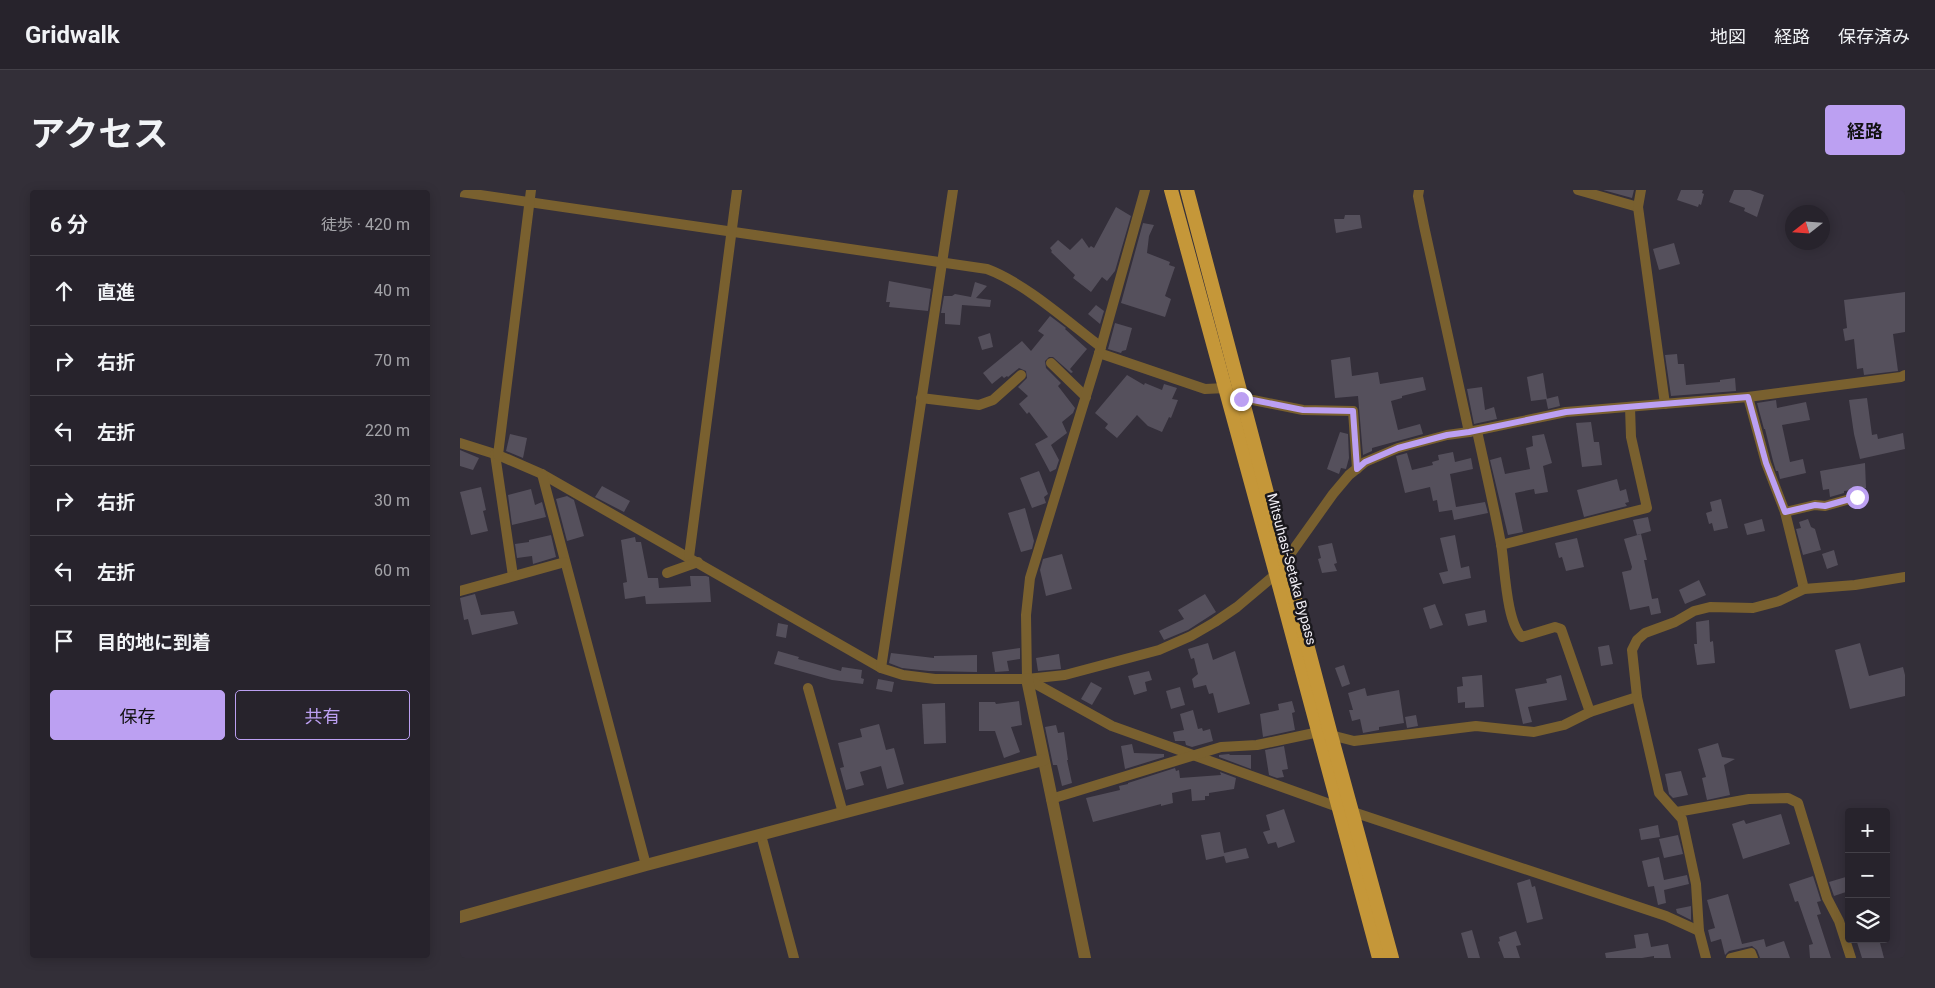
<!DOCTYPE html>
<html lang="ja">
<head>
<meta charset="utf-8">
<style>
  :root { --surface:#27232c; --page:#332f38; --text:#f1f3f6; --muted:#a4a4a9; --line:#434048; --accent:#bca0f2 }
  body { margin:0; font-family:Roboto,"Noto Sans JP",sans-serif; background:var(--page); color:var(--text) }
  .controls { position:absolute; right:15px; bottom:15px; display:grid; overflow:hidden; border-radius:5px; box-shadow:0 2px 12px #0003 }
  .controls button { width:45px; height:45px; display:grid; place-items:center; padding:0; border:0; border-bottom:1px solid var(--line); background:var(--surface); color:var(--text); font:25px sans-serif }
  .compass { position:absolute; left:1325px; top:15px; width:45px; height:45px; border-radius:50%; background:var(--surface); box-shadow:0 2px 12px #0003; rotate:253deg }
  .stop { position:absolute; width:15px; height:15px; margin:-11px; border:4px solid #bca0f2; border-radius:50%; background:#fff }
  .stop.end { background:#bca0f2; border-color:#fff; box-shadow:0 1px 5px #0008 }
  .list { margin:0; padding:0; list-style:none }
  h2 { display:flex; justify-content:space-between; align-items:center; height:65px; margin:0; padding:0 20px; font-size:21px }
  h2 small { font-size:16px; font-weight:400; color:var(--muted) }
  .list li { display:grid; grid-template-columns:32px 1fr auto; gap:15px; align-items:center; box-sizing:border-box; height:70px; padding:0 20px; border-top:1px solid var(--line) }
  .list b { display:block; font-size:19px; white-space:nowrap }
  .list em { font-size:16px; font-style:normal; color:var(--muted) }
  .actions { display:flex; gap:10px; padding:15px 20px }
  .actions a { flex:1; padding:11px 0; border:1px solid var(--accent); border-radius:5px; text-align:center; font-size:18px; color:var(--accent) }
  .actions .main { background:var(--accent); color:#111 }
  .icon { flex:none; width:28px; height:28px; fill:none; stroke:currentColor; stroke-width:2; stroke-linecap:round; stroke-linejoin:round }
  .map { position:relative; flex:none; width:1445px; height:768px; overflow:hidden; border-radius:5px }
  header { display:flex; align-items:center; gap:30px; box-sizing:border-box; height:70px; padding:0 25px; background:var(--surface); border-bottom:1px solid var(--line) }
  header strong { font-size:24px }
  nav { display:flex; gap:28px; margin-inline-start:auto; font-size:18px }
  .intro { display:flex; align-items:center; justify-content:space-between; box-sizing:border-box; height:120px; padding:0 30px }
  h1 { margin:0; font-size:35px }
  .button { padding:12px 22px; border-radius:5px; background:var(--accent); color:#111; font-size:18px; font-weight:700 }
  main { display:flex; gap:30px; padding:0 30px }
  aside { flex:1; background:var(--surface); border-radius:5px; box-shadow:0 2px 12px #0003 }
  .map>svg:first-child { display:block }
</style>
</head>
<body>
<header>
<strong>Gridwalk</strong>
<nav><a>地図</a><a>経路</a><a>保存済み</a></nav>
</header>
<div class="intro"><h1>アクセス</h1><a class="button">経路</a></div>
<main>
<aside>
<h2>6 分<small>徒歩 · 420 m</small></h2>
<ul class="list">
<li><svg class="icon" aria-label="ahead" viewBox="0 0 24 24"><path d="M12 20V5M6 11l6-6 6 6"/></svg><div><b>直進</b></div><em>40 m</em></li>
<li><svg class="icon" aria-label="right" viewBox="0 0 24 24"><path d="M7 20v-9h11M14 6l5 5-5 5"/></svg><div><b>右折</b></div><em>70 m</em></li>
<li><svg class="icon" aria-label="left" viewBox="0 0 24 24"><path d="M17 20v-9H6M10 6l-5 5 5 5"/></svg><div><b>左折</b></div><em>220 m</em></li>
<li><svg class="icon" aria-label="right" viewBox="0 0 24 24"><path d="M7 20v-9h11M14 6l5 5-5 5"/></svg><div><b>右折</b></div><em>30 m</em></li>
<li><svg class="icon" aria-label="left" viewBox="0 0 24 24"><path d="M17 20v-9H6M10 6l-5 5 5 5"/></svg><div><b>左折</b></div><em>60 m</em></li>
<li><svg class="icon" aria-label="arrive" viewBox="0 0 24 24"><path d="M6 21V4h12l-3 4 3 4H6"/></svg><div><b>目的地に到着</b></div></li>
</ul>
<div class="actions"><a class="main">保存</a><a>共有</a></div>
</aside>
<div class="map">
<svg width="1445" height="768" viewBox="0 0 1445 768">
  <rect width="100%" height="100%" fill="#342f3a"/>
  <!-- building -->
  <g fill="#55505c">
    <polygon points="1143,0 1174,0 1172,8"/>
    <polygon points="1221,0 1243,0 1242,3 1244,4 1241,15 1239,14 1238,17 1217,10"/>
    <polygon points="1274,0 1290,0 1304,5 1297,27 1284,21 1285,18 1269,12"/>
    <polygon points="656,17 671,26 655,81 647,91 642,87 631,102 613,88 615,85 591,62 592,61 590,58 598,50 610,60 622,48 629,58 631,56 634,58"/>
    <polygon points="885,25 900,25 902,38 876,43 874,29 884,29"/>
    <polygon points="683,33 694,35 689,46 687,63 710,72 709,75 715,77 705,106 711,109 705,127 661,113"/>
    <polygon points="1214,53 1220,74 1199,80 1193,59"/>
    <polygon points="429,91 471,99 468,121 429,117 430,112 426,112"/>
    <polygon points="515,92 527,96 516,108 531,110 530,117 502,115 500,135 485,134 485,123 481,123 484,106 492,106 495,104 511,107"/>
    <polygon points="1445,102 1445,142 1433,144 1438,181 1404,185 1403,178 1397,179 1394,149 1385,151 1383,139 1387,138 1384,110"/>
    <polygon points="636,115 644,121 640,134 628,124"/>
    <polygon points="590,126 606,138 605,139 627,159 610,179 613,182 611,183 593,167 589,167 585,171 586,178 601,193 598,196 615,218 613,223 602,232 607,243 591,255 599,270 596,279 590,282 575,254 588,247 569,222 567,224 559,214 568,206 558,197 567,188 566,181 559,178 548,187 547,186 544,188 542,186 532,194 523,183 562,151 571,161 584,145 578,141"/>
    <polygon points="655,133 672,138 666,160 662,161 661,163 648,159"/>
    <polygon points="530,143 533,157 522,160 518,147"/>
    <polygon points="1217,164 1218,174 1224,174 1226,195 1260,192 1260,190 1275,188 1276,201 1211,206 1205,165"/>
    <polygon points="890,167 892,186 918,182 920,194 963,187 966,200 942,206 942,208 931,211 938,240 960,234 963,244 912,258 912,261 903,265 898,206 875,208 871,170"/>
    <polygon points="1083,183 1087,209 1071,211 1067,187"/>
    <polygon points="667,185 684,195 685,193 702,200 704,194 717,198 712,209 718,210 711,228 709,227 702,242 688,236 677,225 657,248 645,238 648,234 635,223"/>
    <polygon points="1022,197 1025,220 1034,217 1037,229 1014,234 1007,199"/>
    <polygon points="1098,206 1100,216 1088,219 1086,209"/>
    <polygon points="1407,208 1412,245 1417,244 1418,249 1443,243 1445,259 1400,269 1394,244 1389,210"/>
    <polygon points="1316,210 1317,218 1346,212 1350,230 1322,235 1330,272 1343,269 1346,283 1320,289 1318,281 1316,281 1313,271 1305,239 1304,239 1297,213"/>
    <polygon points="1131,232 1134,252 1139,252 1142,275 1122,277 1116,233"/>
    <polygon points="880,242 888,244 889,268 886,279 881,278 879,284 867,279"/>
    <polygon points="50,244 67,248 63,268 46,261"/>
    <polygon points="1084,244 1092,273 1083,276 1088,302 1075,304 1074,299 1055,303 1063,342 1048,345 1030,270 1041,267 1045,284 1070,279 1066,258 1073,256 1072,246"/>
    <polygon points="0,260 19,268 13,280 0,276"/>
    <polygon points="993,262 995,272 1011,268 1013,279 990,284 996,317 1025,312 1028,323 994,330 992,320 979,322 977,310 973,311 970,297 945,303 936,266 947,263 952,280 973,275 972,272 979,270 978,265"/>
    <polygon points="1405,273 1406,298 1384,301 1384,303 1370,307 1369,299 1363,300 1360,281"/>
    <polygon points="579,281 588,304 584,307 586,313 572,318 560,288"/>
    <polygon points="1157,289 1160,301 1166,299 1169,312 1165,313 1167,316 1124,327 1117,300"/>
    <polygon points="142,296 170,311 164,322 135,307"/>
    <polygon points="21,297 26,320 23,321 28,341 11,345 0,302"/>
    <polygon points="71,299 75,315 82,312 86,327 52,335 48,305"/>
    <polygon points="107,306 114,310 124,346 107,351 96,309"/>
    <polygon points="1261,309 1268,338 1254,341 1252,333 1249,334 1246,323 1252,321 1250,312"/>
    <polygon points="565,318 574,351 572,359 561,362 548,323"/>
    <polygon points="1188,327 1191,341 1177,345 1173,330"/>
    <polygon points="1302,329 1305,341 1287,345 1284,334"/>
    <polygon points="1348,329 1351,337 1355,339 1361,360 1343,365 1336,339 1341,338 1339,332"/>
    <polygon points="1181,344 1187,370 1184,370 1192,409 1198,408 1201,423 1191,425 1189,416 1170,420 1162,382 1171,380 1172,377 1164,349"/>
    <polygon points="91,345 96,367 73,374 72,366 57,368 55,354 69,352 69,350"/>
    <polygon points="995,345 1001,378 1009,376 1011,388 983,394 979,383 988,381 980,348"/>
    <polygon points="175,347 176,352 181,352 188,388 198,388 199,398 231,396 230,386 246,386 249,387 251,412 186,414 185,406 165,409 163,393 167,392 161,350"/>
    <polygon points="1117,348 1124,377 1106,381 1102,367 1099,368 1095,353"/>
    <polygon points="872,353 877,373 874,374 877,381 862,383 858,369 861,368 858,356"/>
    <polygon points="1374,360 1378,375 1367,379 1362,364"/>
    <polygon points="602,364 612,399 586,406 580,380 583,369"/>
    <polygon points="1239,390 1246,405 1225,414 1219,400"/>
    <polygon points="15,404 21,425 54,421 58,434 12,445 8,429 4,430 0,408"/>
    <polygon points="745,404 756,422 728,440 704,450 699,441 724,429 718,420"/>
    <polygon points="975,414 983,435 970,439 963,418"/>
    <polygon points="1025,420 1027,432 1008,436 1005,424"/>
    <polygon points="1249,430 1250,452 1253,451 1255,473 1237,475 1234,454 1237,454 1236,432"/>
    <polygon points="318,433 328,435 326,448 316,446"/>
    <polygon points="748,453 753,470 775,461 790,514 758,523 753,503 749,504 746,495 734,498 732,489 738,484 734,468 731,469 728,459"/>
    <polygon points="1400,453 1409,486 1443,477 1445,485 1445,506 1390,519 1375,460"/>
    <polygon points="1149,455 1153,474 1141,476 1138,457"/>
    <polygon points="560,458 560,469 547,471 549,481 535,482 532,462"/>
    <polygon points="318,461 339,467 338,469 381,481 382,477 402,480 401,488 404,489 403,494 372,490 314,474"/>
    <polygon points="431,463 474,468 474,466 517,465 517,482 469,481 442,478 429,473"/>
    <polygon points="599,464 601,479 578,481 576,468"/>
    <polygon points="884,475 890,494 882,497 875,478"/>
    <polygon points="689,481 692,490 685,492 687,501 674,505 668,486"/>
    <polygon points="1022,485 1024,517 1005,518 1005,512 998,513 997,497 1003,496 1002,487"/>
    <polygon points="1101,485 1107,510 1068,517 1072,532 1063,534 1055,499 1087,493 1086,489"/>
    <polygon points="418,489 434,492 432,502 416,499"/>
    <polygon points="631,492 642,498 632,515 621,509"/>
    <polygon points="720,497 725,515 711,519 706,501"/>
    <polygon points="905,498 907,506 939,500 944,533 919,537 919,540 903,543 900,529 892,531 889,520 893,520 888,503"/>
    <polygon points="559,511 562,535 551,537 560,562 544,568 535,541 519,541 519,512 535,512 536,514"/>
    <polygon points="832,511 835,522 832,523 835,540 803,547 800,524 819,520 818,514"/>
    <polygon points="485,513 486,553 464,554 462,514"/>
    <polygon points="733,520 738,539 742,538 743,541 750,539 753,551 732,557 726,555 725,551 715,551 713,542 724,540 720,524"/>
    <polygon points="956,525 958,536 947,538 945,527"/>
    <polygon points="419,534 426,560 434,558 444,594 427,599 421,576 400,582 404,595 386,600 380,578 384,577 378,553 402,547 400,539"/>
    <polygon points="596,535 598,543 604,542 608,570 607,570 612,593 602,596 597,575 593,575 585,537"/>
    <polygon points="1258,553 1262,567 1275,569 1264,575 1270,605 1247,610 1242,588 1246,587 1238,559"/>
    <polygon points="672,554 674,563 704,564 704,567 665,579 661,556"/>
    <polygon points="824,556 828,579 822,580 824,587 817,588 809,585 805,560"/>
    <polygon points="769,564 770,565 791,565 791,579 759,567 759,565"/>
    <polygon points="715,578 716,581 719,580 720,588 761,585 760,582 776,588 774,599 749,603 749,606 745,606 745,610 732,611 731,599 712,603 713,613 701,616 701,614 633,632 626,608 660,600 659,596 668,594 668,593"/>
    <polygon points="1221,581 1228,605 1213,608 1209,604 1205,584"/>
    <polygon points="824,619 835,652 818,658 816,652 808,654 803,642 810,640 806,625"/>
    <polygon points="1321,624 1330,654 1283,669 1272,634 1284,630 1286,634"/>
    <polygon points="1198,635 1200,647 1181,650 1179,639"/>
    <polygon points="760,642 764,663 786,658 789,668 766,673 764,666 746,670 741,645"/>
    <polygon points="1218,645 1223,664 1204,668 1199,649"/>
    <polygon points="1199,667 1204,690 1227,685 1229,694 1204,700 1206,713 1198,715 1194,696 1188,697 1182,671"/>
    <polygon points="1353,686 1361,711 1357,712 1361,724 1357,725 1371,768 1350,768 1349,755 1353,754 1338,711 1335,712 1329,694"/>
    <polygon points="1389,686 1389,701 1374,706 1369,692"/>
    <polygon points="1070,689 1072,697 1075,696 1083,729 1067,733 1057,693"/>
    <polygon points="1268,704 1282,754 1304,749 1306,757 1324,751 1330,768 1300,768 1297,760 1292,756 1269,761 1265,765 1261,749 1251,752 1248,740 1255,738 1247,710"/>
    <polygon points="1231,716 1231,730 1217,723 1216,719"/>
    <polygon points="1012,740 1020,768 1008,768 1001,743"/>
    <polygon points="1056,741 1061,755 1056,756 1060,768 1044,768 1038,752 1040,751 1039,747"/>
    <polygon points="1188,743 1191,757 1208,754 1211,768 1194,768 1194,766 1182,768 1146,768 1145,763 1176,758 1174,745"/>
    <polygon points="1396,749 1419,749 1424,768 1402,768"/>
  </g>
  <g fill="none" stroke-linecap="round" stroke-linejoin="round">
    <!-- minor -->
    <g stroke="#79602f" stroke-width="10">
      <polyline points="959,0 958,6 964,36 1009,242"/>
      <polyline points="1118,0 1178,17"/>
      <polyline points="1181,0 1178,17 1205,214"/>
      <path d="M0,2L527,79C565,93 608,132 641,157"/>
      <polyline points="639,163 745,199 766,198"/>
      <polyline points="591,173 626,207"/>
      <polyline points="1288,207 1306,273 1325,322 1344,399"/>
      <polyline points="461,208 519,215 533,210 561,185"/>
      <polyline points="776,208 793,210 843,220 893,221 897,279"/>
      <path d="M1017,241C1025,278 1034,316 1041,354C1045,377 1046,432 1062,447L1095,437L1101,439L1130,522"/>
      <polyline points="0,253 38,265 82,284 421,478 443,485 475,489 567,489 605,485 699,460 731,446 755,432 777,417 816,384 873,304 889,285 905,272 938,258 987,245 1009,242 1106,222 1288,207 1441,187 1445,185"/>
      <polyline points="35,264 53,386"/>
      <polyline points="38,265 71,0"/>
      <polyline points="82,284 186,675"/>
      <polyline points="1325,322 1355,315 1365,316 1397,307"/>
      <polyline points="1041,355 1187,318 1171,247 1170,217"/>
      <polyline points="229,367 277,0"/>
      <polyline points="207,383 238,372"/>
      <polyline points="0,401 105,372"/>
      <polyline points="421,478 493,0"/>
      <polyline points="567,489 652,536 878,617 1206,726 1239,741"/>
      <polyline points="567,489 566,425 570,388 641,157 685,0"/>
      <polyline points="348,498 383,623"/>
      <polyline points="591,609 761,557 797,555 859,542 894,551 1016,536 1074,542 1104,535 1130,522 1177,507"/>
      <polyline points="1217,622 1289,609 1328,608 1338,613 1367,708 1379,731 1391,768"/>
      <polyline points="301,645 334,768"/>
      <polyline points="1246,768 1239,741 1236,694 1222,629 1199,603 1177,507 1172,460 1177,450 1185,443 1215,432 1234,421 1250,417 1293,418 1319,411 1344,399 1395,395 1445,387"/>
      <polyline points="1271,768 1291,763 1293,768"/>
    </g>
    <!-- tertiary -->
    <g stroke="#79602f" stroke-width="12">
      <polyline points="567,489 625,768"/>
      <polyline points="0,727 186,675 583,570"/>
    </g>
    <!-- trunk -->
    <g stroke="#c59739" stroke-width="14">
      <polyline points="711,0 816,384 919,768"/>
      <polyline points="727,0 871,545 932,768"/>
    </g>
  </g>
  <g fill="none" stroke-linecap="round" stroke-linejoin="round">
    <!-- route -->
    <polyline stroke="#bca0f2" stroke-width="6" points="781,209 793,210 843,220 893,221 897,279 905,272 938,258 987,245 1009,242 1106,222 1288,207 1306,273 1325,322 1355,315 1365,316 1397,307"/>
  </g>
  <g text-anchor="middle" stroke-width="5" stroke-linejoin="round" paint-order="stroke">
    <!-- street labels -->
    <g font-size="14" fill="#f0edf4" stroke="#1a181d">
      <text transform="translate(832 379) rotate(75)" y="5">Mitsuhasi-Setaka Bypass</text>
    </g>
  </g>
</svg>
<div class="controls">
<button>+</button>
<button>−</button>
<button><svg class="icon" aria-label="layers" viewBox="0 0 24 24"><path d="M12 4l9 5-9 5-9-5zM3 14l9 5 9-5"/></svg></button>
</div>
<svg class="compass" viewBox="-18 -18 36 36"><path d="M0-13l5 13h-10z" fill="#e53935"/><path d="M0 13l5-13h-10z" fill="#a4a4a9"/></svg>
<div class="stop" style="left:1397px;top:307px"></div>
<div class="stop end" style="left:781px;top:209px"></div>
</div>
</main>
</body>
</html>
